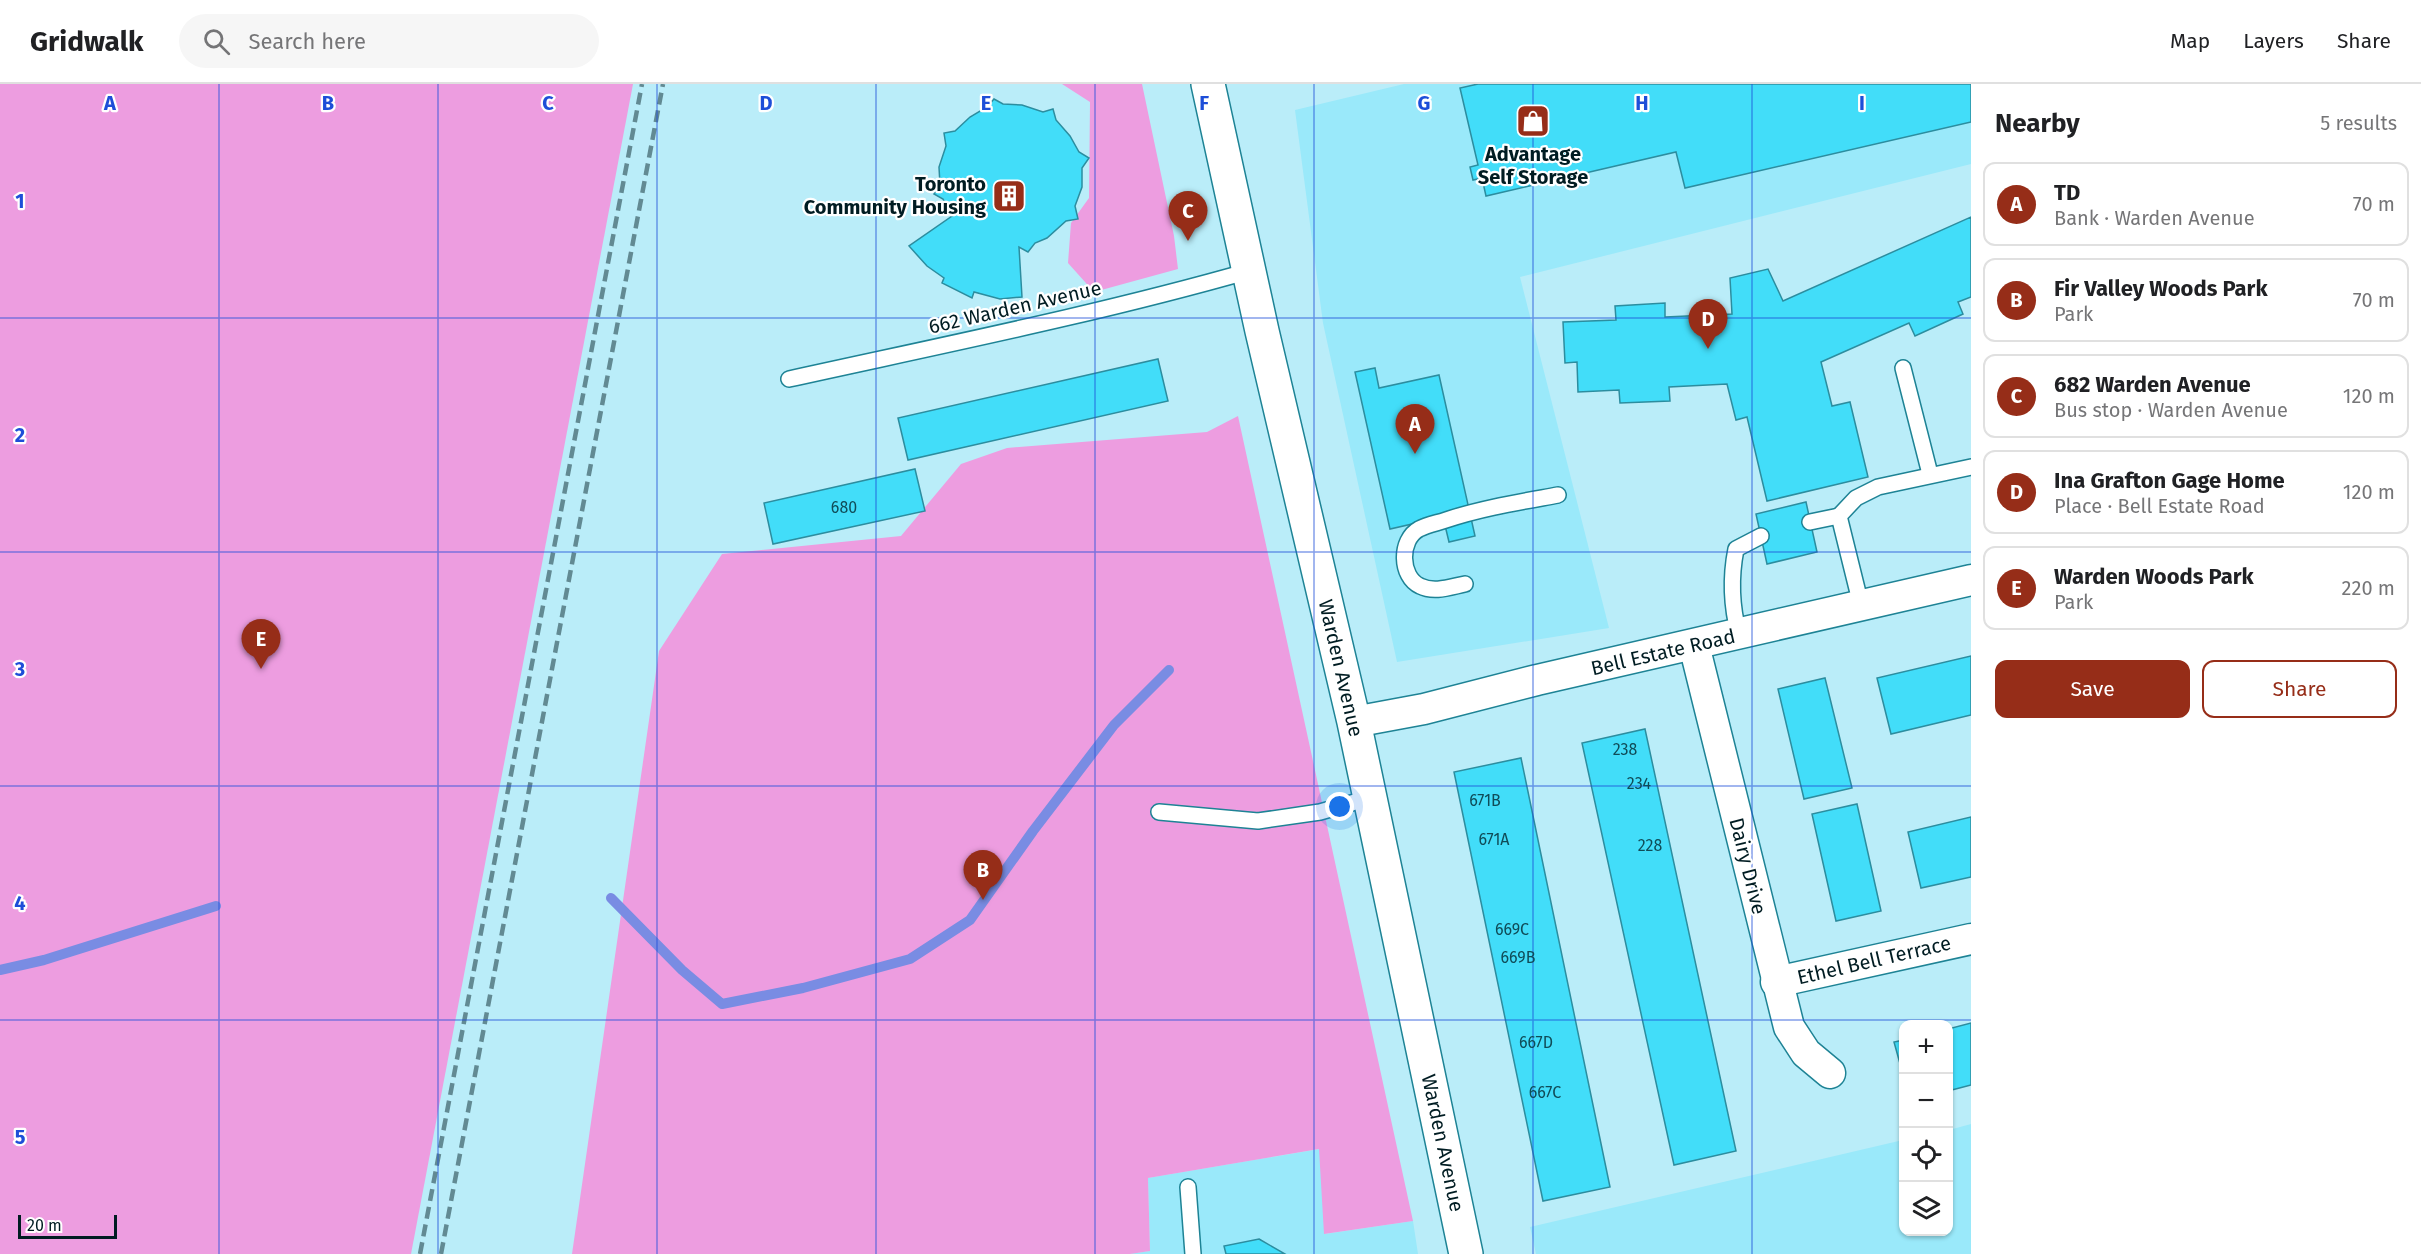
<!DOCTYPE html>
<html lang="en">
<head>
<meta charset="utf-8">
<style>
  :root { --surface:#fff; --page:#f6f6f6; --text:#202124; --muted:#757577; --line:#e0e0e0; --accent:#962d18 }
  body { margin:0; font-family:"Fira Sans",sans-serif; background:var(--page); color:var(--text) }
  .controls { position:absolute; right:18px; bottom:18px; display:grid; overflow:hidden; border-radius:12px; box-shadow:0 2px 4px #0004 }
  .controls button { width:54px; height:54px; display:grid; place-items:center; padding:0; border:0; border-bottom:2px solid var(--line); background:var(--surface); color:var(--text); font:30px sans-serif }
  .scale { position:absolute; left:18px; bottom:15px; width:99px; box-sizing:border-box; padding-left:6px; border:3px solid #001c22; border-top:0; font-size:16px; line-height:21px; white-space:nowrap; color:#001c22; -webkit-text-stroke:4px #fff; paint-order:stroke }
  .you { position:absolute; left:1340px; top:723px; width:21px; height:21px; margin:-15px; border:4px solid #fff; border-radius:50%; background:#1a73e8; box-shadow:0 0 0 9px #1a73e833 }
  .badge { display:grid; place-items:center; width:39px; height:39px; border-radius:50%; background:var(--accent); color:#fff; font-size:20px; font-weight:700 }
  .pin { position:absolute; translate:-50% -50px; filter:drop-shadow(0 2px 3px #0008) }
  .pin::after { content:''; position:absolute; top:32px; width:21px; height:18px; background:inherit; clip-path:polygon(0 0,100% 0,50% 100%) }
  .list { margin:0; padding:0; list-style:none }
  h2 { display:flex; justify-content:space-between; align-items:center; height:78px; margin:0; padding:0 24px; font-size:26px }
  h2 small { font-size:20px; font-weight:400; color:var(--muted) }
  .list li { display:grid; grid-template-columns:39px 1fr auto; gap:18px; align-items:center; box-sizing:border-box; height:84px; margin:0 12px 12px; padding:0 12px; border:2px solid var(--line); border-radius:12px }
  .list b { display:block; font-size:22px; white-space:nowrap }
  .list p { margin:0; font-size:20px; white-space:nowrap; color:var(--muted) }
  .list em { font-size:20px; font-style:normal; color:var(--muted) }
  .actions { display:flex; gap:12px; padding:18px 24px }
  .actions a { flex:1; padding:14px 0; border:2px solid var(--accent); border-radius:12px; text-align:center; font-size:21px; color:var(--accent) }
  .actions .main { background:var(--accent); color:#fff }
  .icon { flex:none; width:33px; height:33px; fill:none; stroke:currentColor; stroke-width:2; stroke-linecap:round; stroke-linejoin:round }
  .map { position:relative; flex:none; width:1971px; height:1170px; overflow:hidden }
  header { display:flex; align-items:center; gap:36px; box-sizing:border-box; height:84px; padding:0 30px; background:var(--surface); border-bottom:2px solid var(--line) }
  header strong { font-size:28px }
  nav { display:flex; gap:33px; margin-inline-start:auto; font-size:21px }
  .search { width:420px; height:54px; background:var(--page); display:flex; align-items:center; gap:15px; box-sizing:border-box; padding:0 21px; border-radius:33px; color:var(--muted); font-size:22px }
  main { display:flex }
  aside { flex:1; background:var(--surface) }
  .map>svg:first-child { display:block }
</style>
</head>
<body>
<header>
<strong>Gridwalk</strong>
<div class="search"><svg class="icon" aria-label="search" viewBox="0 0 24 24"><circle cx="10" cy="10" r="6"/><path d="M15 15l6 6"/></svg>Search here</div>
<nav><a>Map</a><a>Layers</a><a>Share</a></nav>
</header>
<main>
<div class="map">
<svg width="1971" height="1170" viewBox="0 0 1971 1170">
  <rect width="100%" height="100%" fill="#baedf9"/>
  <!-- built -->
  <g fill="#9ae9fa">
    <polygon points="1404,0 1971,0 1971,80 1520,193 1609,544 1397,578 1323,239 1295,26"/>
    <polygon points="1971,1040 1971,1170 1536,1170 1530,1143 1903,1056 1904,1148 1948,1148 1949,1046"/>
    <polygon points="1320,1065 1325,1150 1413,1137 1418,1170 1130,1170 1150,1167 1148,1094"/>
  </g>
  <!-- green -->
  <g fill="#ed9de0">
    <polygon points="0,0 633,0 411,1170 0,1170"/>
    <polygon points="1062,0 1142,0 1174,152 1178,185 1094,208 1068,179 1071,139 1089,114 1090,18"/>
    <polygon points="1238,332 1413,1137 1324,1150 1319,1065 1148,1094 1150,1167 1130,1170 572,1170 659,567 722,470 901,452 961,380 1007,364 1207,348"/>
  </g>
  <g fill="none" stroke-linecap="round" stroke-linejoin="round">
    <!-- stream -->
    <g stroke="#798ce3" stroke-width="10">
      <polyline points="611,814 682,886 722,920 803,904 910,875 970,836 1033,747 1114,641 1169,586"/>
      <polyline points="0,886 44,876 216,822"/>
    </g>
  </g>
  <!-- building -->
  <g fill="#42ddf9" stroke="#2c8d9f" stroke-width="1.5">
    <polygon points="1478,0 1971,0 1971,38 1685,104 1676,68 1486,112 1482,94 1473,96 1470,83 1478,81 1460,4"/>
    <polygon points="994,15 1003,20 1022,21 1043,28 1053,25 1056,36 1070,52 1079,68 1089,74 1082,84 1082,103 1075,122 1078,135 1066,137 1047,154 1035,159 1028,168 1019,163 1022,213 1000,215 974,208 972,214 942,199 944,194 927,182 909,162 952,132 943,115 934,110 940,101 939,83 946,62 944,49 955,47 970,33 987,23"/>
    <polygon points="1971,133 1971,213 1958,218 1963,230 1915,252 1909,239 1821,278 1832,322 1850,318 1868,393 1767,417 1747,333 1736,336 1727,300 1669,303 1670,317 1620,319 1619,306 1578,308 1577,278 1565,279 1563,238 1616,236 1615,222 1665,219 1665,233 1732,230 1730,194 1768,185 1783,217"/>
    <polygon points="1158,275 1168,317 908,376 898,334"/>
    <polygon points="1375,284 1379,304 1439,291 1475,452 1449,458 1443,433 1390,445 1355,288"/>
    <polygon points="915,385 925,427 773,460 764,419"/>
    <polygon points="1806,418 1817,468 1767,480 1756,430"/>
    <polygon points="1971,572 1971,631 1891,650 1877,594"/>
    <polygon points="1825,594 1852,704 1804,715 1778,605"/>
    <polygon points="1645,645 1736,1067 1674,1081 1582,659"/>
    <polygon points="1521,674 1610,1103 1543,1117 1454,688"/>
    <polygon points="1857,720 1881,827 1836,837 1812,730"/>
    <polygon points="1971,733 1971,793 1921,804 1908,748"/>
    <polygon points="1971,939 1971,1001 1948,1007 1948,945"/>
    <polygon points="1904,956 1904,994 1894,958"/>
    <polygon points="1259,1155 1285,1170 1226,1170 1224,1162"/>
  </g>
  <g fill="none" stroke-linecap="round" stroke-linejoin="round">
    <defs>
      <g id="service">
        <polyline points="1903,284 1930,390"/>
        <path d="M789,295C943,261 1098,230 1249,187"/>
        <polyline points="1810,438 1839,432"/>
        <path d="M1465,500C1450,503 1434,509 1420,502C1400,493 1399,456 1419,445C1427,441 1437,439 1446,436C1482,424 1520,418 1558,411"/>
        <polyline points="1861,521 1839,432 1856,414 1878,403 1971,383"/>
        <path d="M1739,551C1731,521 1730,495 1736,465L1761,452"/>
        <polyline points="1159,728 1258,737 1320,728 1369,714"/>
        <polyline points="1188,1103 1193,1170"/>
      </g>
      <g id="minor">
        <polyline points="1694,561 1789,943 1806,969 1830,989"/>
        <polyline points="1354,638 1424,625 1537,596 1971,496"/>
        <polyline points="1776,898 1971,855"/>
      </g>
      <polyline id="secondary" points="1208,0 1262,247 1354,638 1466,1170"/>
    </defs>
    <!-- service casing -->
    <use href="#service" stroke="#1e8395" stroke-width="18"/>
    <!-- minor casing -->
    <use href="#minor" stroke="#1e8395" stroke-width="33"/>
    <!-- secondary casing -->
    <use href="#secondary" stroke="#1e8395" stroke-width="36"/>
    <!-- service -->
    <use href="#service" stroke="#fff" stroke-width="15"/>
    <!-- minor -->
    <use href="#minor" stroke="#fff" stroke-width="30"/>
    <!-- secondary -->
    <use href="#secondary" stroke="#fff" stroke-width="33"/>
    <!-- rail -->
    <g stroke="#628a93" stroke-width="4.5" stroke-dasharray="12 6" stroke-linecap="butt">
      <polyline points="420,1170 642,0"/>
      <polyline points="441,1170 663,0"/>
    </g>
  </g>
  <!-- grid -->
  <path fill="none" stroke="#1d4ed8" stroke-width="1.5" stroke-opacity="0.55" d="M219,0V1170M438,0V1170M657,0V1170M876,0V1170M1095,0V1170M1314,0V1170M1533,0V1170M1752,0V1170M0,234H1971M0,468H1971M0,702H1971M0,936H1971"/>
  <!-- icons -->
  <defs>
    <symbol id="shop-square" viewBox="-11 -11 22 22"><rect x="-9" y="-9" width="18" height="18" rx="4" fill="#962d18" stroke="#fff"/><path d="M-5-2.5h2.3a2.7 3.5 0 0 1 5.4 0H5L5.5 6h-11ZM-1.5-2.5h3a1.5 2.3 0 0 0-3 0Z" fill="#fff"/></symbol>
    <symbol id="building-square" viewBox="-11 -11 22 22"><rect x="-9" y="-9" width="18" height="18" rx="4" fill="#962d18" stroke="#fff"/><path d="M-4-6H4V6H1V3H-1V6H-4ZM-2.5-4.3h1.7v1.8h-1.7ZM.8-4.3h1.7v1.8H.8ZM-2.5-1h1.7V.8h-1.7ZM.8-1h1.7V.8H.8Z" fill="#fff"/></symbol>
  </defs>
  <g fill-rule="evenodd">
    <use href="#shop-square" x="1514" y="18" width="38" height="38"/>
    <use href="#building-square" x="990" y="93" width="38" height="38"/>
  </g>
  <g text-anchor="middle" stroke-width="4.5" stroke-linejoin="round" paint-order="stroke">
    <!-- number labels -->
    <g font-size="16" fill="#104c58">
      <text x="844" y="429">680</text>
      <text x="1625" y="671">238</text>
      <text x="1639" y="705">234</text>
      <text x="1485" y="722">671B</text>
      <text x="1494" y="761">671A</text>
      <text x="1650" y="767">228</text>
      <text x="1512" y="851">669C</text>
      <text x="1518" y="879">669B</text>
      <text x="1536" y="964">667D</text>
      <text x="1545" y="1014">667C</text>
    </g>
    <!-- poi labels -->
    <g font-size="20" font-weight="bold" fill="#001c22" stroke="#fff">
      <text x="1533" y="77">Advantage<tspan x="1533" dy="23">Self Storage</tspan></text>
      <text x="986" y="107" text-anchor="end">Toronto<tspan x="986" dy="23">Community Housing</tspan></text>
    </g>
    <!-- street labels -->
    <g font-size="20" fill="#001c22" stroke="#fff">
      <text transform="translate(1015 223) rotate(-13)" y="7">662 Warden Avenue</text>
      <text transform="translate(1663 568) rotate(-13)" y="7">Bell Estate Road</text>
      <text transform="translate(1341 584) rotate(77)" y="7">Warden Avenue</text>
      <text transform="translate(1748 782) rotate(76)" y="7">Dairy Drive</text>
      <text transform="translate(1874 876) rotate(-13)" y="7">Ethel Bell Terrace</text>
      <text transform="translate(1443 1059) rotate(78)" y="7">Warden Avenue</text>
    </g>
  </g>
  <g font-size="20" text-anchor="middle" font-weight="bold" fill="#1d4ed8" stroke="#fff" stroke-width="4.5" stroke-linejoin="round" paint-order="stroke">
    <text x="110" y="26">A</text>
    <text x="328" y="26">B</text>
    <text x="548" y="26">C</text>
    <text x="766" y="26">D</text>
    <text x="986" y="26">E</text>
    <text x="1204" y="26">F</text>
    <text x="1424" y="26">G</text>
    <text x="1642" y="26">H</text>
    <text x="1862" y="26">I</text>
    <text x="20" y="124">1</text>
    <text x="20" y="358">2</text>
    <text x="20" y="592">3</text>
    <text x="20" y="826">4</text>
    <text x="20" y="1060">5</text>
  </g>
</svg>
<div class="controls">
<button>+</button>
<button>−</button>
<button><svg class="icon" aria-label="locate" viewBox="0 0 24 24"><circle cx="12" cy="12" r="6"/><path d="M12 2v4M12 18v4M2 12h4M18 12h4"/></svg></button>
<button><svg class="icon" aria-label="layers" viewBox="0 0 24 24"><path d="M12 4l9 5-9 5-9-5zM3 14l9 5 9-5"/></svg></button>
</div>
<div class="scale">20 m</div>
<div class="you"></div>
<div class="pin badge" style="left:1415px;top:370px">A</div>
<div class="pin badge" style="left:983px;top:816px">B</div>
<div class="pin badge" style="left:1188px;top:157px">C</div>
<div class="pin badge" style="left:1708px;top:265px">D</div>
<div class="pin badge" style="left:261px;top:585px">E</div>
</div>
<aside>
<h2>Nearby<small>5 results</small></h2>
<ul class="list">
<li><span class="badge">A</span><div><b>TD</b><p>Bank · Warden Avenue</p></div><em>70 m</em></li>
<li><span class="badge">B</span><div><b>Fir Valley Woods Park</b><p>Park</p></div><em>70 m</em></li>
<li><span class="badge">C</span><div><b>682 Warden Avenue</b><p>Bus stop · Warden Avenue</p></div><em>120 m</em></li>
<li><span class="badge">D</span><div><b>Ina Grafton Gage Home</b><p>Place · Bell Estate Road</p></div><em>120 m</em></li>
<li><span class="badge">E</span><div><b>Warden Woods Park</b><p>Park</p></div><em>220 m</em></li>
</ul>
<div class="actions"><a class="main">Save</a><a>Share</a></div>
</aside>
</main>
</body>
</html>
